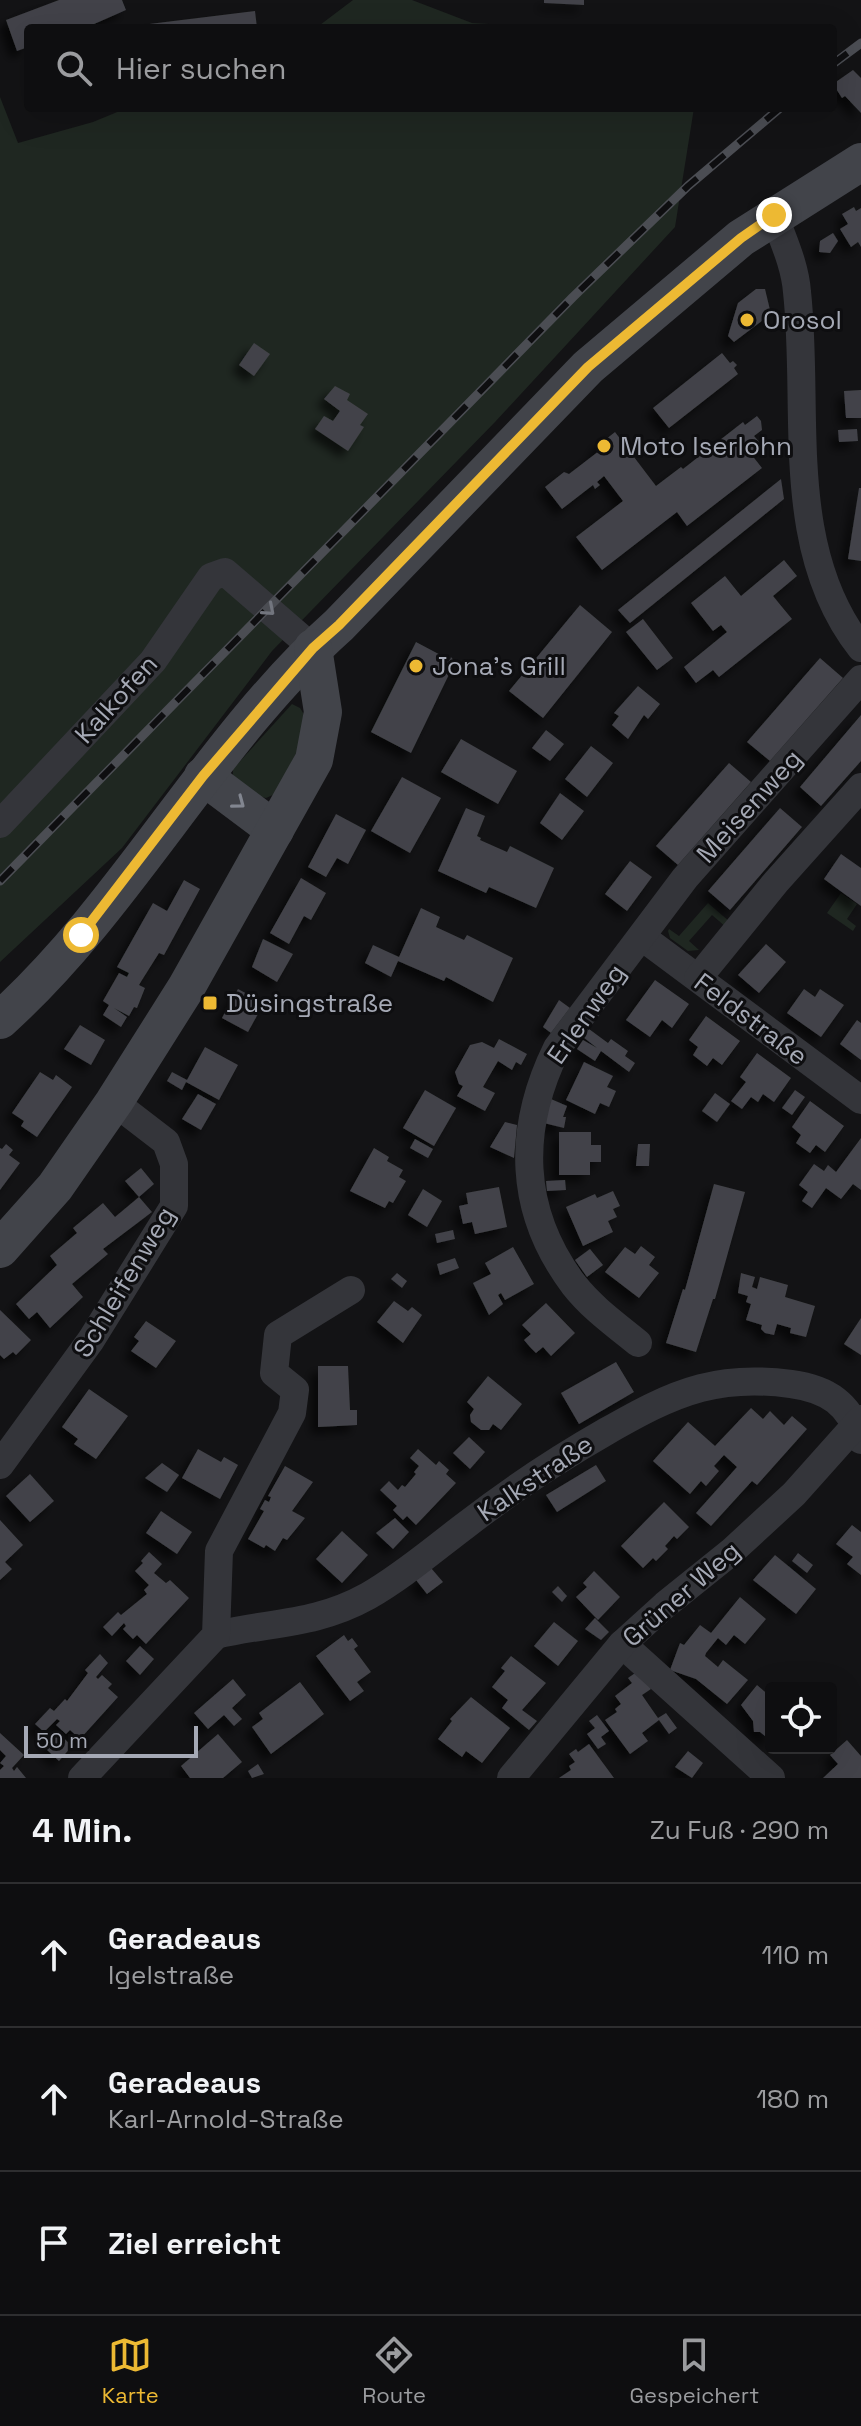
<!DOCTYPE html>
<html lang="de">
<head>
<meta charset="utf-8">
<style>
  :root { --surface:#0e0e10; --page:#1c1c1e; --text:#f1f3f6; --muted:#9b9c9f; --line:#2e2e30; --accent:#edb933 }
  body { margin:0; font-family:"Space Grotesk",sans-serif; background:var(--page); color:var(--text) }
  .controls { position:absolute; right:24px; bottom:24px; display:grid; overflow:hidden; border-radius:8px; box-shadow:0 8px 32px #0002 }
  .controls button { width:72px; height:72px; display:grid; place-items:center; padding:0; border:0; border-bottom:2px solid var(--line); background:var(--surface); color:var(--text); font:40px sans-serif }
  .scale { position:absolute; left:24px; bottom:20px; width:174px; box-sizing:border-box; padding-left:8px; border:4px solid #a5a9b5; border-top:0; font-size:22px; line-height:28px; white-space:nowrap; color:#a5a9b5; -webkit-text-stroke:6px #0e0e10; paint-order:stroke }
  .stop { position:absolute; width:24px; height:24px; margin:-18px; border:6px solid #edb933; border-radius:50%; background:#fff }
  .stop.end { background:#edb933; border-color:#fff; box-shadow:0 2px 8px #0008 }
  .list { margin:0; padding:0; list-style:none }
  h2 { display:flex; justify-content:space-between; align-items:center; height:104px; margin:0; padding:0 32px; font-size:34px }
  h2 small { font-size:26px; font-weight:400; color:var(--muted) }
  .list li { display:grid; grid-template-columns:52px 1fr auto; gap:24px; align-items:center; box-sizing:border-box; height:144px; padding:0 32px; border-top:2px solid var(--line) }
  .list b { display:block; font-size:30px; white-space:nowrap }
  .list p { margin:0; font-size:26px; white-space:nowrap; color:var(--muted) }
  .list em { font-size:26px; font-style:normal; color:var(--muted) }
  .icon { flex:none; width:44px; height:44px; fill:none; stroke:currentColor; stroke-width:2; stroke-linecap:round; stroke-linejoin:round }
  .map { position:relative; flex:none; width:861px; height:1778px; overflow:hidden }
  .search { position:absolute; background:var(--surface); box-shadow:0 8px 32px #0002; left:24px; right:24px; top:24px; height:88px; display:flex; align-items:center; gap:20px; box-sizing:border-box; padding:0 28px; border-radius:8px; color:var(--muted); font-size:30px }
  .sheet { height:536px; background:var(--surface) }
  nav { display:flex; justify-content:space-around; align-items:center; box-sizing:border-box; height:112px; border-top:2px solid var(--line); background:var(--surface); font-size:22px; color:var(--muted) }
  nav a { display:grid; justify-items:center; gap:4px }
  nav .on { color:var(--accent) }
  .map>svg:first-child { display:block }
</style>
</head>
<body>
<div class="map">
<svg width="861" height="1778" viewBox="0 0 861 1778">
  <defs>
    <filter id="shadow"><feDropShadow dx="-7" dy="7" stdDeviation="4" flood-color="#0009"/></filter>
  </defs>
  <rect width="100%" height="100%" fill="#131315"/>
  <!-- green -->
  <g fill="#1f2721">
    <polygon points="353,0 412,0 472,23 559,28 316,28"/>
    <polygon points="0,97 18,143 93,122 127,108 694,108 675,227 495,422 272,651 122,848 0,962"/>
    <polygon points="292,704 300,708 305,716 304,738 275,794 266,798 253,795 233,775 233,769"/>
    <polygon points="841,893 857,904 847,919 856,926 853,931 827,913"/>
    <polygon points="708,903 730,922 726,927 712,915 689,941 699,950 688,951 670,938 668,931 669,929 679,936"/>
  </g>
  <!-- building -->
  <g fill="#424348" filter="url(#shadow)">
    <polygon points="59,0 122,0 126,10 85,28 28,28 28,47 17,51 6,20"/>
    <polygon points="544,0 584,0 584,5 544,3"/>
    <polygon points="255,11 257,28 142,28 141,25"/>
    <polygon points="853,70 861,78 861,113 845,96 842,98 833,84"/>
    <polygon points="854,207 856,211 861,208 861,247 858,242 851,247 840,229 848,224 842,214"/>
    <polygon points="833,233 838,241 830,253 819,252 820,241"/>
    <polygon points="756,289 765,289 771,314 734,342 728,336 738,303"/>
    <polygon points="254,343 270,354 254,376 239,365"/>
    <polygon points="722,353 730,363 733,361 737,365 734,368 738,374 669,428 653,408"/>
    <polygon points="335,386 350,394 347,400 368,414 360,425 364,427 348,451 315,429 324,416 333,421 340,411 324,399"/>
    <polygon points="861,390 861,418 846,418 844,391"/>
    <polygon points="757,416 761,421 762,430 754,436 761,444 751,454 762,468 687,526 677,512 602,570 576,537 623,501 604,476 597,482 600,485 595,489 593,485 562,509 545,487 564,472 569,474 599,451 596,447 615,432 656,486 681,467 683,469 743,422 745,425"/>
    <polygon points="857,429 858,441 839,442 838,430"/>
    <polygon points="781,479 784,499 630,623 618,610"/>
    <polygon points="859,488 861,488 861,561 848,559"/>
    <polygon points="784,560 797,576 773,596 792,619 719,677 713,670 696,683 684,667 727,632 721,625 713,631 691,603 725,576 741,596"/>
    <polygon points="580,605 612,632 543,718 509,691"/>
    <polygon points="643,619 673,658 657,670 626,632"/>
    <polygon points="416,642 450,660 451,657 455,662 411,753 371,732"/>
    <polygon points="820,658 843,678 770,761 747,742"/>
    <polygon points="638,686 660,704 648,719 644,715 628,739 612,725 619,716 614,713"/>
    <polygon points="861,715 861,761 821,806 800,787"/>
    <polygon points="546,730 564,744 550,761 532,748"/>
    <polygon points="461,739 517,771 498,804 441,772"/>
    <polygon points="591,746 613,763 587,797 565,779"/>
    <polygon points="729,763 751,782 678,865 656,846"/>
    <polygon points="402,777 441,798 410,853 371,831"/>
    <polygon points="560,793 584,811 562,840 540,823"/>
    <polygon points="466,808 485,816 477,836 481,838 480,840 507,852 510,846 554,868 536,908 489,887 486,893 438,871"/>
    <polygon points="780,808 802,827 730,910 708,891"/>
    <polygon points="336,814 366,830 348,864 337,858 326,877 308,867"/>
    <polygon points="841,854 861,868 861,906 824,879"/>
    <polygon points="630,861 652,877 627,911 605,894"/>
    <polygon points="301,878 326,893 311,920 304,916 289,944 270,933"/>
    <polygon points="184,880 200,889 164,955 159,953 142,980 139,985 145,988 137,1008 134,1007 129,1016 114,1008 127,1017 121,1027 103,1015 109,1005 103,1001 119,973 127,977 129,973 117,967 153,903 167,911"/>
    <polygon points="421,908 440,917 436,927 464,940 467,935 513,958 493,1002 446,977 444,981 398,961 391,977 365,963 373,945 399,957"/>
    <polygon points="263,939 293,954 277,982 252,967"/>
    <polygon points="766,944 786,962 759,993 738,975"/>
    <polygon points="655,980 689,1004 672,1028 662,1020 650,1037 626,1020"/>
    <polygon points="238,989 264,1003 248,1032 222,1018"/>
    <polygon points="804,989 815,997 820,989 844,1005 821,1037 787,1013"/>
    <polygon points="559,1000 570,1008 551,1033 543,1027"/>
    <polygon points="706,1016 740,1041 722,1065 713,1058 707,1066 693,1055 698,1047 689,1040"/>
    <polygon points="857,1020 861,1023 861,1060 840,1044"/>
    <polygon points="80,1025 105,1040 91,1065 64,1049"/>
    <polygon points="589,1029 608,1043 611,1039 628,1051 625,1056 635,1063 629,1072 601,1051 595,1061 577,1049 583,1040 597,1048 583,1037"/>
    <polygon points="499,1039 527,1054 521,1065 516,1062 512,1070 498,1061 483,1087 495,1093 485,1111 457,1096 463,1086 459,1084 455,1072 470,1045 482,1042 494,1048"/>
    <polygon points="205,1047 238,1065 219,1100 186,1082 182,1090 167,1081 172,1072 187,1080"/>
    <polygon points="757,1053 791,1078 774,1102 763,1094 758,1102 751,1097 742,1109 731,1101 746,1082 740,1077"/>
    <polygon points="584,1062 613,1076 607,1087 616,1091 609,1107 600,1103 595,1114 566,1100"/>
    <polygon points="40,1072 53,1080 56,1075 72,1087 37,1137 21,1126 24,1121 12,1113"/>
    <polygon points="425,1090 456,1108 434,1146 403,1128"/>
    <polygon points="795,1090 805,1097 792,1115 782,1108"/>
    <polygon points="715,1093 730,1104 717,1122 702,1111"/>
    <polygon points="198,1094 216,1104 201,1130 182,1119"/>
    <polygon points="551,1099 567,1106 563,1117 566,1117 564,1128 544,1123"/>
    <polygon points="810,1101 844,1126 825,1152 816,1145 810,1153 796,1143 801,1135 792,1127"/>
    <polygon points="505,1122 517,1125 514,1158 490,1147"/>
    <polygon points="559,1132 591,1132 591,1145 601,1145 601,1162 590,1162 590,1175 559,1175"/>
    <polygon points="861,1138 861,1190 853,1184 841,1199 826,1188 812,1208 802,1201 808,1192 799,1185 814,1164 824,1171 828,1165 836,1172"/>
    <polygon points="415,1139 433,1149 428,1158 410,1148"/>
    <polygon points="6,1144 13,1150 9,1155 20,1163 0,1190 0,1148 2,1149"/>
    <polygon points="638,1144 650,1144 649,1166 636,1166"/>
    <polygon points="374,1148 389,1157 387,1161 403,1170 399,1177 406,1181 393,1203 389,1201 385,1208 350,1191"/>
    <polygon points="141,1168 154,1184 139,1197 125,1181"/>
    <polygon points="565,1180 566,1190 547,1191 546,1181"/>
    <polygon points="714,1184 745,1192 715,1299 713,1299 696,1352 666,1343 683,1289 685,1290"/>
    <polygon points="499,1187 507,1227 475,1234 472,1222 463,1224 459,1206 468,1204 466,1193"/>
    <polygon points="423,1189 442,1201 427,1227 408,1215"/>
    <polygon points="613,1191 620,1206 613,1209 617,1217 608,1221 613,1232 583,1246 566,1207 595,1194 597,1198"/>
    <polygon points="139,1197 152,1212 103,1249 108,1254 72,1284 83,1297 50,1328 37,1312 29,1319 16,1304 57,1265 50,1256 77,1233 73,1228 103,1203 115,1217"/>
    <polygon points="453,1230 455,1239 437,1243 435,1234"/>
    <polygon points="641,1246 655,1257 649,1265 659,1273 639,1298 605,1272 625,1247 635,1254"/>
    <polygon points="513,1247 534,1284 505,1300 501,1293 498,1295 503,1304 489,1315 473,1283 491,1274 485,1263"/>
    <polygon points="590,1249 603,1265 587,1277 575,1260"/>
    <polygon points="455,1258 459,1268 440,1275 437,1264"/>
    <polygon points="397,1273 407,1281 402,1288 391,1279"/>
    <polygon points="741,1273 755,1277 752,1287 757,1289 760,1277 788,1285 785,1297 815,1306 806,1337 790,1333 791,1328 777,1324 774,1335 765,1333 761,1329 762,1325 746,1320 751,1304 746,1302 748,1296 738,1293"/>
    <polygon points="394,1301 408,1311 412,1307 422,1315 403,1343 377,1322"/>
    <polygon points="546,1303 575,1333 551,1356 543,1347 536,1353 530,1347 524,1340 531,1334 522,1325"/>
    <polygon points="0,1310 31,1340 16,1355 13,1352 4,1359 0,1355"/>
    <polygon points="861,1318 861,1355 844,1344"/>
    <polygon points="146,1321 176,1341 156,1368 131,1351 139,1341 134,1337"/>
    <polygon points="616,1362 634,1392 579,1424 561,1393"/>
    <polygon points="318,1366 348,1366 350,1410 357,1410 357,1425 318,1427"/>
    <polygon points="488,1376 522,1404 501,1430 493,1424 489,1430 481,1430 471,1422 470,1415 474,1409 467,1402"/>
    <polygon points="89,1389 128,1416 96,1459 74,1444 78,1439 62,1427"/>
    <polygon points="751,1408 763,1419 770,1411 784,1425 792,1416 807,1429 757,1485 752,1481 711,1526 696,1513 737,1467 724,1455 714,1466 719,1471 706,1486 701,1481 690,1494 653,1461 688,1422 715,1446"/>
    <polygon points="469,1437 485,1452 470,1469 453,1453"/>
    <polygon points="198,1449 221,1462 224,1457 238,1465 220,1499 182,1478"/>
    <polygon points="418,1449 436,1465 439,1461 449,1470 446,1474 456,1483 416,1525 407,1516 403,1520 393,1510 397,1506 380,1490 389,1481 398,1490 402,1485 405,1487 416,1474 414,1472 419,1466 410,1458"/>
    <polygon points="162,1463 179,1475 167,1492 145,1478"/>
    <polygon points="596,1465 606,1481 557,1512 546,1495"/>
    <polygon points="285,1466 313,1482 292,1511 305,1518 287,1540 283,1538 275,1551 266,1545 264,1548 248,1539 264,1511 260,1509 265,1500 269,1502 271,1497 268,1496"/>
    <polygon points="30,1474 54,1501 30,1522 6,1496"/>
    <polygon points="664,1502 689,1527 677,1539 674,1536 665,1546 668,1549 656,1561 653,1558 643,1568 621,1546"/>
    <polygon points="161,1511 192,1532 177,1554 146,1533"/>
    <polygon points="395,1518 409,1532 393,1549 376,1533"/>
    <polygon points="0,1520 23,1545 5,1562 12,1569 0,1580"/>
    <polygon points="852,1525 861,1532 861,1575 847,1564 853,1557 836,1544"/>
    <polygon points="342,1531 368,1555 342,1583 316,1559"/>
    <polygon points="149,1552 162,1564 154,1573 166,1583 170,1580 189,1598 146,1644 137,1635 133,1639 123,1629 126,1626 124,1623 112,1636 103,1627 118,1612 121,1615 147,1594 144,1590 149,1585 135,1571 143,1563 141,1561"/>
    <polygon points="798,1553 813,1565 807,1573 792,1561"/>
    <polygon points="775,1555 816,1589 796,1614 753,1580"/>
    <polygon points="431,1568 443,1582 427,1594 416,1580"/>
    <polygon points="594,1571 620,1597 598,1620 576,1597 587,1587 583,1583"/>
    <polygon points="558,1586 567,1596 562,1602 552,1592"/>
    <polygon points="740,1597 766,1619 745,1644 734,1635 726,1645 718,1638 706,1653 705,1656 718,1667 723,1660 748,1680 727,1704 696,1679 670,1670 680,1643 684,1645 700,1625 711,1633"/>
    <polygon points="595,1618 609,1632 601,1640 585,1629"/>
    <polygon points="554,1622 578,1641 558,1666 534,1646"/>
    <polygon points="344,1635 348,1641 352,1638 358,1646 354,1649 371,1672 357,1682 364,1691 350,1701 316,1656"/>
    <polygon points="140,1646 154,1659 140,1675 126,1661"/>
    <polygon points="100,1654 108,1663 96,1677 98,1679 102,1675 112,1684 108,1688 118,1697 80,1739 70,1730 66,1734 56,1725 60,1721 57,1719 44,1732 35,1724 50,1708 54,1711 65,1699 67,1701 88,1673 85,1670"/>
    <polygon points="511,1656 546,1683 522,1710 537,1721 529,1730 502,1708 508,1700 492,1687 505,1671 501,1668"/>
    <polygon points="638,1671 651,1689 642,1695 658,1718 666,1713 677,1728 669,1734 659,1720 642,1733 648,1741 630,1754 605,1720 617,1712 615,1709 621,1704 615,1696 632,1683 628,1678"/>
    <polygon points="233,1679 246,1695 232,1708 242,1719 234,1726 224,1715 208,1729 194,1713"/>
    <polygon points="300,1682 324,1714 271,1754 252,1727 263,1719 259,1713"/>
    <polygon points="757,1685 771,1697 771,1741 760,1732 754,1732 753,1721 741,1705"/>
    <polygon points="471,1697 510,1728 482,1763 466,1751 462,1757 438,1739 452,1721 450,1719"/>
    <polygon points="597,1715 609,1731 601,1737 606,1744 598,1749 587,1734 595,1728 589,1721"/>
    <polygon points="0,1733 24,1755 12,1768 14,1771 17,1767 26,1778 0,1778 0,1770 4,1766 0,1763 6,1756 0,1750"/>
    <polygon points="58,1733 72,1746 59,1761 45,1748"/>
    <polygon points="218,1734 242,1762 223,1778 190,1778 181,1766"/>
    <polygon points="847,1740 861,1756 861,1778 823,1778 838,1764 830,1755"/>
    <polygon points="589,1744 614,1778 559,1778 571,1770 569,1766 575,1762 569,1754 576,1749 578,1752"/>
    <polygon points="688,1751 703,1763 692,1778 675,1767"/>
    <polygon points="258,1764 264,1774 252,1778 248,1771"/>
  </g>
  <g fill="none" stroke-linecap="round" stroke-linejoin="round">
    <!-- street -->
    <g stroke="#34353a" stroke-width="28">
      <path d="M774,215C783,240 795,265 797,292C810,410 782,548 861,648"/>
      <polyline points="0,824 153,661 211,577 225,572 313,648"/>
      <polyline points="642,937 861,1100"/>
      <polyline points="698,978 776,882 861,787"/>
      <path d="M638,1343C616,1325 592,1308 574,1285C518,1211 517,1129 557,1048L685,878L861,679"/>
      <polyline points="0,1465 91,1340 174,1206 174,1164 166,1142 114,1102"/>
      <path d="M216,1635C270,1622 316,1625 368,1596C403,1576 434,1549 466,1525C511,1490 558,1459 607,1431C637,1414 667,1397 701,1388C731,1380 761,1380 791,1384C828,1389 850,1404 861,1440"/>
      <polyline points="622,1644 771,1778"/>
      <polyline points="82,1778 216,1635 219,1551 292,1413 295,1390 274,1373 278,1335 351,1290"/>
      <polyline points="511,1778 622,1644 665,1605 731,1552 794,1494 861,1419"/>
    </g>
    <!-- secondary -->
    <g stroke="#42444a" stroke-width="38">
      <polyline points="203,776 275,830"/>
      <path d="M0,1020C128,905 210,740 339,625L588,367L741,238L861,162"/>
      <polyline points="0,1249 55,1187 114,1102 186,988 314,760 323,712 313,648"/>
    </g>
    <defs>
      <g id="rail">
        <polyline points="833,64 861,43"/>
        <polyline points="0,881 573,297 688,186 780,108"/>
      </g>
    </defs>
    <!-- rail casing -->
    <use href="#rail" stroke="#4b4d53" stroke-width="9"/>
    <!-- rail -->
    <use href="#rail" stroke="#0e0e10" stroke-width="6" stroke-dasharray="18" stroke-linecap="butt"/>
  </g>
  <!-- one-way arrows -->
  <defs><path id="oneway-chevron" d="M-2-3.5L2.5 0L-2 3.5" fill="none" stroke-width="1.6" stroke-linecap="round" stroke-linejoin="round" transform="scale(2)"/></defs>
  <use stroke="#72757e" href="#oneway-chevron" transform="translate(269 610) rotate(41)"/>
  <use stroke="#828690" href="#oneway-chevron" transform="translate(239 803) rotate(37)"/>
  <g fill="none" stroke-linecap="round" stroke-linejoin="round">
    <!-- route -->
    <polyline stroke="#edb933" stroke-width="10" points="81,935 203,776 313,648 339,625 588,367 741,238 774,215"/>
  </g>
  <!-- markers -->
  <g fill="#edb933" stroke="#0e0e10" stroke-width="3">
    <circle cx="747" cy="320" r="8"/>
    <circle cx="604" cy="446" r="8"/>
    <circle cx="416" cy="666" r="8"/>
    <rect x="202" y="995" width="16" height="16" rx="4"/>
  </g>
  <g text-anchor="middle" stroke-width="6" stroke-linejoin="round" paint-order="stroke">
    <!-- poi labels -->
    <g font-size="26" fill="#a5a9b5" stroke="#0e0e10" text-anchor="start">
      <text x="763" y="329">Orosol</text>
      <text x="620" y="455">Moto Iserlohn</text>
      <text x="432" y="675">Jona's Grill</text>
      <text x="226" y="1012">Düsingstraße</text>
    </g>
    <!-- street labels -->
    <g font-size="26" fill="#a5a9b5" stroke="#0e0e10">
      <text transform="translate(116 699) rotate(-48)" y="9">Kalkofen</text>
      <text transform="translate(749 806) rotate(-48)" y="9">Meisenweg</text>
      <text transform="translate(586 1014) rotate(-55)" y="9">Erlenweg</text>
      <text transform="translate(751 1019) rotate(37)" y="9">Feldstraße</text>
      <text transform="translate(124 1282) rotate(-59)" y="9">Schleifenweg</text>
      <text transform="translate(535 1478) rotate(-34)" y="9">Kalkstraße</text>
      <text transform="translate(681 1594) rotate(-41)" y="9">Grüner Weg</text>
    </g>
  </g>
</svg>
<div class="controls">
<button><svg class="icon" aria-label="locate" viewBox="0 0 24 24"><circle cx="12" cy="12" r="6"/><path d="M12 2v4M12 18v4M2 12h4M18 12h4"/></svg></button>
</div>
<div class="scale">50 m</div>
<div class="stop" style="left:81px;top:935px"></div>
<div class="stop end" style="left:774px;top:215px"></div>
<div class="search"><svg class="icon" aria-label="search" viewBox="0 0 24 24"><circle cx="10" cy="10" r="6"/><path d="M15 15l6 6"/></svg>Hier suchen</div>
</div>
<section class="sheet">
<h2>4 Min.<small>Zu Fuß · 290 m</small></h2>
<ul class="list">
<li><svg class="icon" aria-label="ahead" viewBox="0 0 24 24"><path d="M12 20V5M6 11l6-6 6 6"/></svg><div><b>Geradeaus</b><p>Igelstraße</p></div><em>110 m</em></li>
<li><svg class="icon" aria-label="ahead" viewBox="0 0 24 24"><path d="M12 20V5M6 11l6-6 6 6"/></svg><div><b>Geradeaus</b><p>Karl-Arnold-Straße</p></div><em>180 m</em></li>
<li><svg class="icon" aria-label="arrive" viewBox="0 0 24 24"><path d="M6 21V4h12l-3 4 3 4H6"/></svg><div><b>Ziel erreicht</b></div></li>
</ul>
</section>
<nav>
<a class="on"><svg class="icon" aria-label="map" viewBox="0 0 24 24"><path d="M3 6l6-2 6 2 6-2v14l-6 2-6-2-6 2zM9 4v14M15 6v14"/></svg>Karte</a>
<a><svg class="icon" aria-label="directions" viewBox="0 0 24 24"><path d="M12 3l9 9-9 9-9-9zM9 14v-3h6M13 9l2 2-2 2"/></svg>Route</a>
<a><svg class="icon" aria-label="saved" viewBox="0 0 24 24"><path d="M7 4h10v16l-5-4-5 4z"/></svg>Gespeichert</a>
</nav>
</body>
</html>
